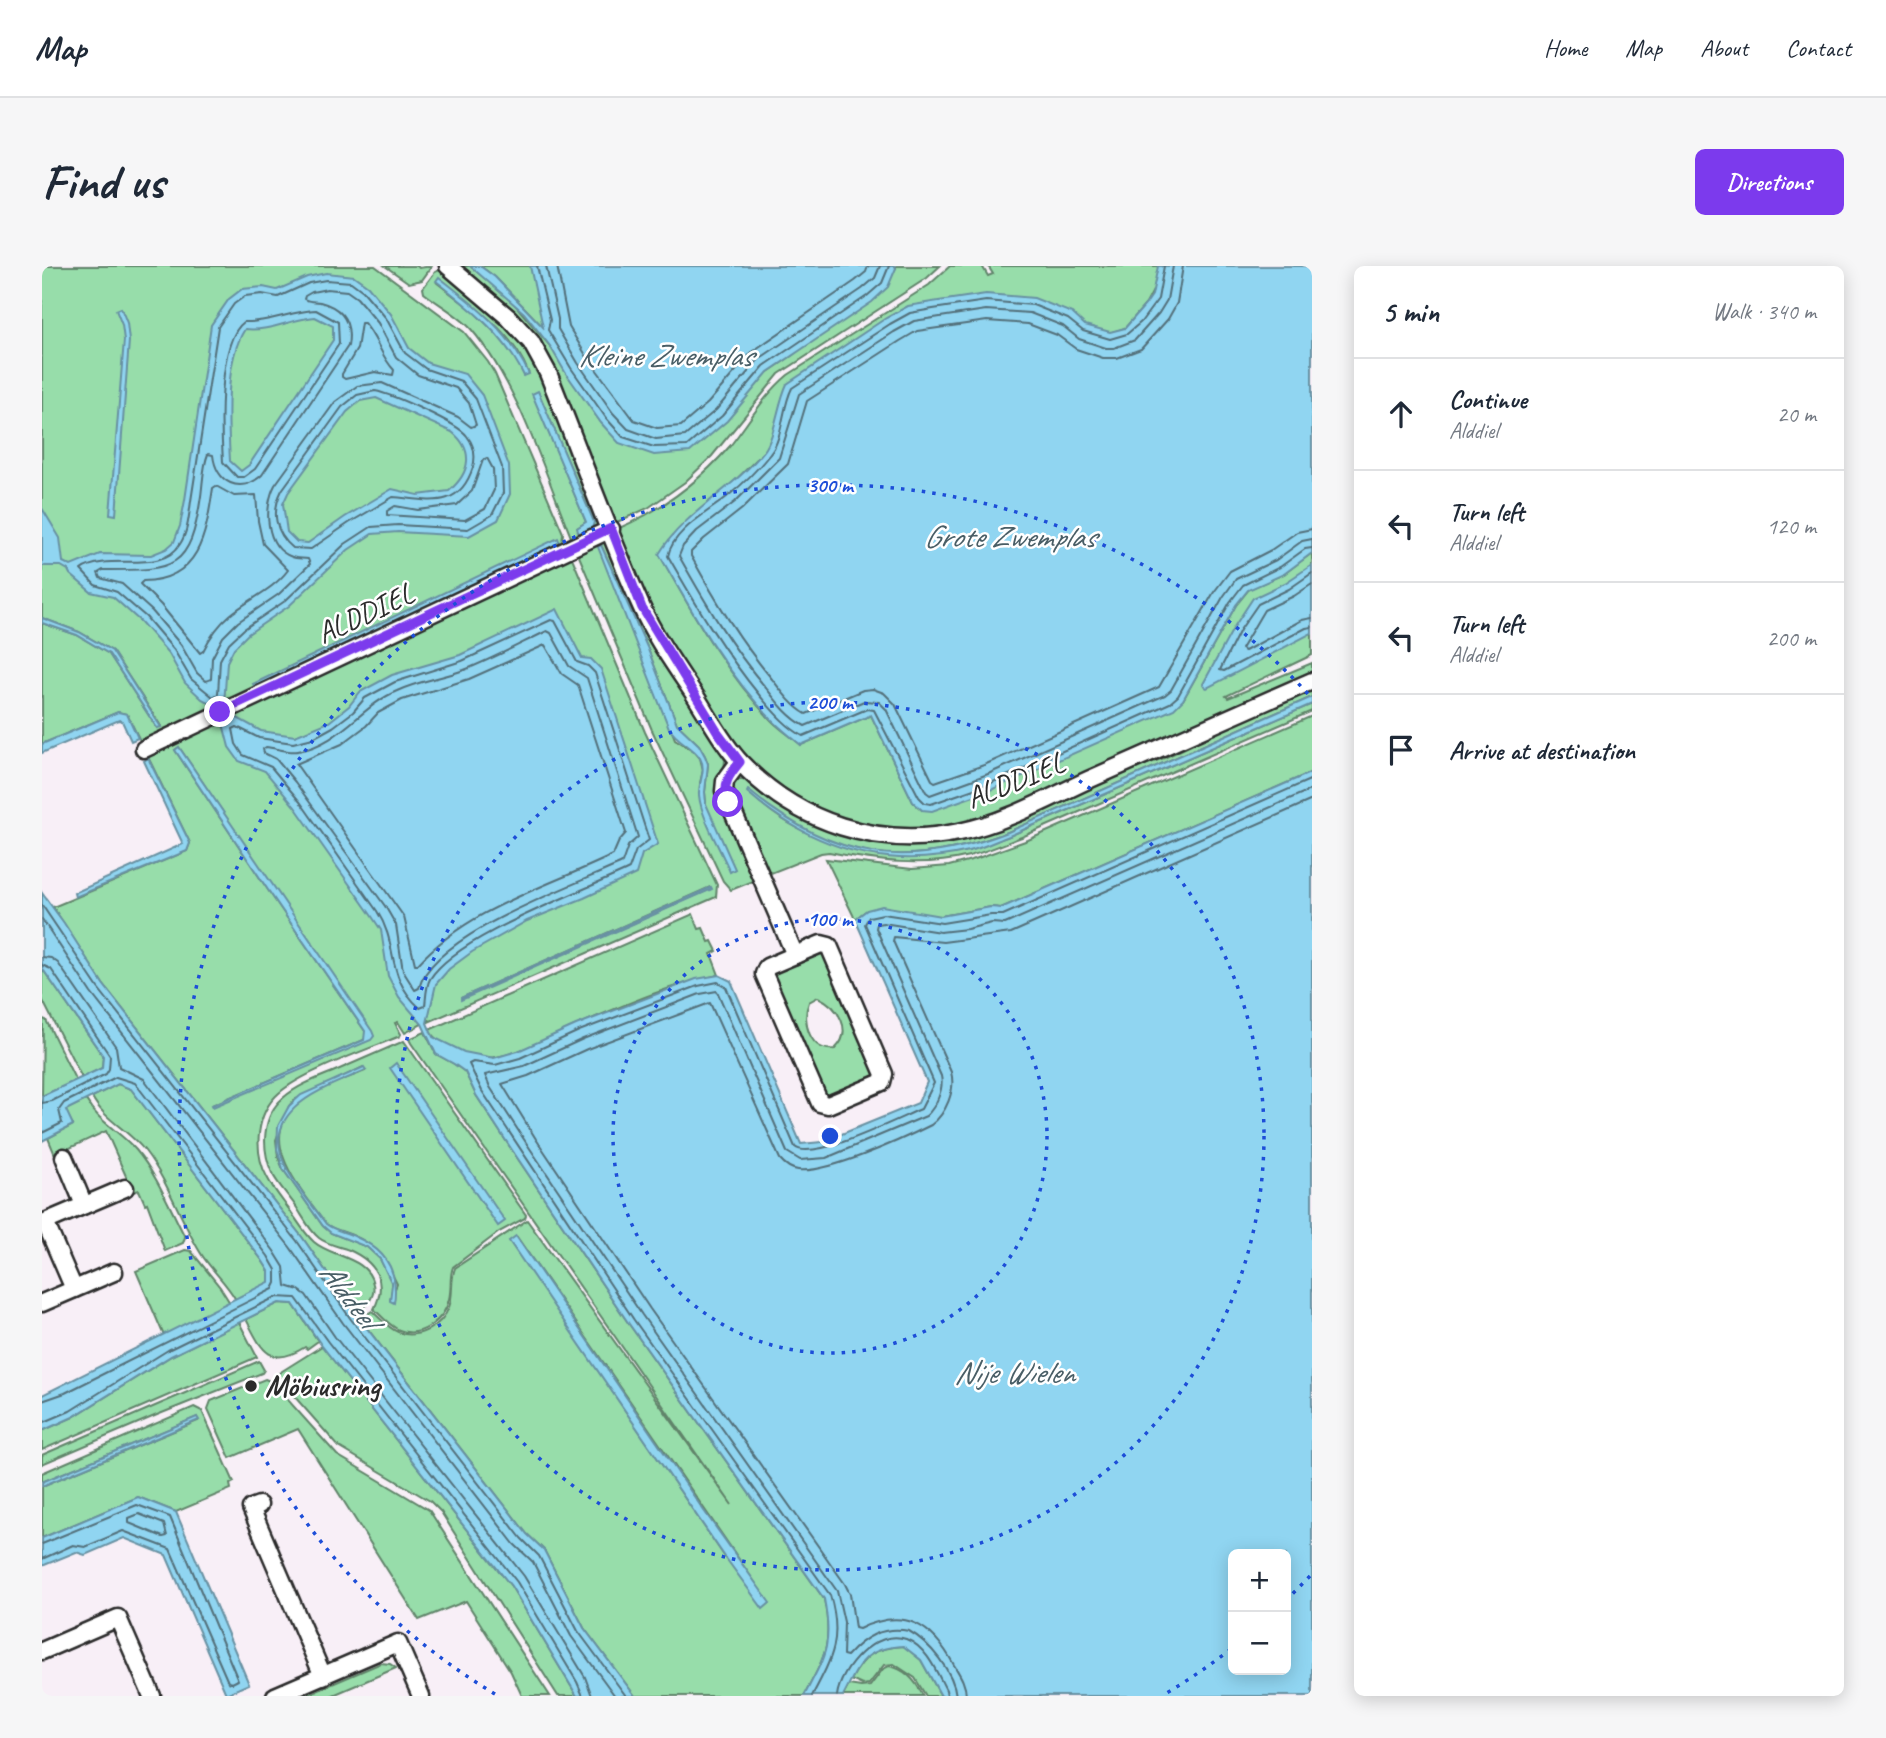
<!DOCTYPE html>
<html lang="en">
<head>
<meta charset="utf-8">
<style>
  :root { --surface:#fff; --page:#f6f6f7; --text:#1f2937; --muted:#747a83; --line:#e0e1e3; --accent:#7c3aed }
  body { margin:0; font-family:Caveat,sans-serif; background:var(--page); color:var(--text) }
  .controls { position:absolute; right:21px; bottom:21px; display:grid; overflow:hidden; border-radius:10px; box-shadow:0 4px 18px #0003 }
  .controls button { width:63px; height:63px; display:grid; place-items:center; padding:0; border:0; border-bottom:2px solid var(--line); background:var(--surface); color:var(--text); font:35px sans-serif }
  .stop { position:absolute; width:21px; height:21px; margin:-16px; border:5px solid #7c3aed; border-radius:50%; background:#fff }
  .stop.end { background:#7c3aed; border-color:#fff; box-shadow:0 2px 7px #0008 }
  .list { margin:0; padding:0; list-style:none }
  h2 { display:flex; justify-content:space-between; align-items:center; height:91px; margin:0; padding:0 28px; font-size:30px }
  h2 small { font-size:23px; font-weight:400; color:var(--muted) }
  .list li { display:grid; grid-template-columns:46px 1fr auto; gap:21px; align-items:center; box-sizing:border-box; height:112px; padding:0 28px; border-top:2px solid var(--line) }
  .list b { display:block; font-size:26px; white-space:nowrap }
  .list p { margin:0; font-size:23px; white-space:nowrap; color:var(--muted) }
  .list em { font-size:23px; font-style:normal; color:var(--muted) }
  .icon { flex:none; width:38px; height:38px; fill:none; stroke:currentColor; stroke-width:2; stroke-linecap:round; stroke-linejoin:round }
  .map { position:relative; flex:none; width:1270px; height:1430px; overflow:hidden; border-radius:10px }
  header { display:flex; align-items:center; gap:42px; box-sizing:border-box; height:98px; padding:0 35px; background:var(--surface); border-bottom:2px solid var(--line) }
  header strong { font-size:33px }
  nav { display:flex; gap:38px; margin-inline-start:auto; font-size:24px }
  .intro { display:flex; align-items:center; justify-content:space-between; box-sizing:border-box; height:168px; padding:0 42px }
  h1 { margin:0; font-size:49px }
  .button { padding:18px 32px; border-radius:10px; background:var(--accent); color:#fff; font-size:24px; font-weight:700 }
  main { display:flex; gap:42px; padding:0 42px }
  aside { flex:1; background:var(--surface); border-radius:10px; box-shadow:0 4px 18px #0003 }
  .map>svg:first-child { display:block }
</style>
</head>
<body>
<header>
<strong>Map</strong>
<nav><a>Home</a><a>Map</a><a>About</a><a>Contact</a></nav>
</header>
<div class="intro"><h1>Find us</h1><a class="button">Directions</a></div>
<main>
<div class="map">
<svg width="1270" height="1430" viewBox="0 0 1270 1430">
  <rect width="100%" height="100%" fill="#f8eff7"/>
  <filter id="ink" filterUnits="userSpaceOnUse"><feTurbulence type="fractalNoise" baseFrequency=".0143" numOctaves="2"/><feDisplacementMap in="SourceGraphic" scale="14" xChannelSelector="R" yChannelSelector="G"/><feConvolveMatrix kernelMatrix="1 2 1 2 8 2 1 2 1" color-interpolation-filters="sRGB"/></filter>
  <g filter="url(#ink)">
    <!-- green -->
    <g fill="#97ddaa" stroke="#61846a" stroke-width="2" fill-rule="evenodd">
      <path d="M0,0H333L422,66L446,96L453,108L521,267L520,279L531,294L603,466L675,619L674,631L384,757L387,754L374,749L380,758L363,767L356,756L353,757L359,768L358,770C325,784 262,805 237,827C214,847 211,885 225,911C231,923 241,935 249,946C256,956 263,968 272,976C289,991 326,991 331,1018C334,1032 324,1040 313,1047L260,971L61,718L11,641L145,585L148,577L85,448L76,446L0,478V357L35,369L67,388L115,462L119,460L70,385L37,366L0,352ZM137,481L331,770L170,839L323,774V765L226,624L133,484ZM668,621L669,623L419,733V732Z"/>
      <polygon points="343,0 375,0 377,2 390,0 380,14 367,17"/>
      <polygon points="417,0 428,0 469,34 508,80 726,106 751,89 854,2 853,0 898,0 885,12 737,108 670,190 643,216 606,242 575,256 572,254 507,98 493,72 481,56 458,32"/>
      <polygon points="438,0 512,0 502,62 453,11"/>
      <path d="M908,0H940L946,10L951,8L946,0H1124L1104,38L1083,62L737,171L618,289C650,346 683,407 730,455C739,464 750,471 759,479L829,449L871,536L880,544L1141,434L1194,339L1207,323L1242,308L1270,287V389L1184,430L1186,432L1270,397V408L969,542L923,560L887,567L806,557L765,541L717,506L693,478L630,383L607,339L575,263C620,244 656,217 688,180C707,156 722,129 746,109L887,19Z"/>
      <path d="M400,3C430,29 463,53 485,86C516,134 538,205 560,259L531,276C503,208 477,119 429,63C417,49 397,39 382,27L381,22L393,6ZM394,16C432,39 471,65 487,108L457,70L430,44ZM496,126L552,256L535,262L544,256L491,128Z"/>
      <path d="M562,271L593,344L683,494L682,504L712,610L709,616L689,624L681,615L610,464L534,283ZM559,279L605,381L635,458L657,479L663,490L666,498L663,526L664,538L658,517L661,504L658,492L652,485L633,473Z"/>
      <path d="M1270,421V431L966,566C864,605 791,595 706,525C729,549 756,565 788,576C856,600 901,595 967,570L1270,438V445L982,570C964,577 946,585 927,590C880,602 834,595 787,586L779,587L724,609L689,527C690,518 693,512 703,513L758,550L805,570L841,577H888L1122,492L1149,479L1175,464Z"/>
      <polygon points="1270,450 1270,506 959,642 949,641 899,650 825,644 813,653 784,593 870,603 907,600 933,593 986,574"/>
      <path d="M651,648L657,663L661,662L667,676L670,675L675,685L669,688L677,709C629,718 580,740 535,759C508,770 483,786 454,791C434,794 397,782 387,764Z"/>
      <path d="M780,684L835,812L784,834L728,706ZM776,731C796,740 812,765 793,783C768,787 759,755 767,736Z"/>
      <polygon points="0,702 61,790 60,802 40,812 0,733"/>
      <polygon points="1,753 4,754 34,815 0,830"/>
      <path d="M383,766L394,788L412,798L423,806L434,829L472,887L587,1058L782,1333C791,1379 783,1390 762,1430H593L542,1362L502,1284L485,1268L318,1053L330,1045C338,1052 346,1062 356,1066C376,1074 400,1060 407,1041C412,1029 408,1015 413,1002L485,954L690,1239L369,777L367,773ZM475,971L714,1318L683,1291L468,975Z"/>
      <path d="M362,775L484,949L483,952L457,966L411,1001C407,1011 410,1022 407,1033C403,1054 378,1073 357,1064C348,1060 339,1050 332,1043C346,1016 334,996 307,984C297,980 286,979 277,972C268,965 261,951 255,942C247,930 236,919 230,907C219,882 220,850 241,832C256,819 276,812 293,805C316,795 339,785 362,775ZM321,801L323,805C302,814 272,822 254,838C213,876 261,925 284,958C292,964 301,965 310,969C335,979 344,995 355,1018L348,1035L351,1018L338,993L325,981L289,967L281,960L241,903L236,891L234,874L247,840L252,834Z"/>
      <path d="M76,818L89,823L220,994L227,1005V1017L194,1034C184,1016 168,1003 158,986C138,953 126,915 103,885C87,864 62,854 50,831Z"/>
      <path d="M44,834C56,856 78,865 94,884C115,909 128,942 143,971L141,977L123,985L105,937L103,938L97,924L91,926L64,865L13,889L6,872L31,859L23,844Z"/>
      <polygon points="143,984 149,985 178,1021 188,1037 122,1070 94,1005"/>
      <path d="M237,1037L251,1038L276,1075L265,1083L263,1081C227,1104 219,1082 204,1053Z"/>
      <polygon points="197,1056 215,1091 0,1184 0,1165 31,1151 129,1090"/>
      <polygon points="280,1080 469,1320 535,1430 516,1430 399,1246 388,1235 297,1181 237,1113 237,1107"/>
      <polygon points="217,1095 222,1104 220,1107 115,1149 0,1198 0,1189"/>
      <polygon points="223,1113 230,1116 295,1189 387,1244 508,1430 480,1430 469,1406 424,1335 377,1354 256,1163 188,1192 166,1143 169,1135"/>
      <polygon points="152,1141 160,1145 192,1216 188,1218 189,1223 134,1246 96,1231 0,1272 0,1220 156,1155 155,1151 0,1216 0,1207"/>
      <path d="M862,1380L879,1394L899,1430H884L873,1412L852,1398L842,1399L827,1418L820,1419L809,1414C823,1388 833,1382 862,1380Z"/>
      <polygon points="339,1397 348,1398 354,1402 289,1430 262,1430"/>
      <path d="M847,1400C864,1403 874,1415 881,1430H801L807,1419L819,1421L828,1420L841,1403Z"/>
    </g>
    <!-- water -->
    <g fill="#90d5f1" stroke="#6891a2" stroke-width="2" fill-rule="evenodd">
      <polygon points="428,0 438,0 453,11 501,61 488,0 853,0 854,2 846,21 830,36 726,106 685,155 648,186 612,189 577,177 559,157 523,106 508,80 482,47"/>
      <path d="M1116,0H1270V287L1242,308L1206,324L1194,339L1141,434L1132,443L951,523L890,545L880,544L871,536L829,449L759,479C749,471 739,463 730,454C683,406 650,346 617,288C643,245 691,224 722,185C733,171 736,136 745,118L844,52L866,40L890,36L944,28L992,32L1030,47L1043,59L1068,66L1083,62L1104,38L1110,29Z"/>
      <path d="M284,7L312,10L326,20L349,48L367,82L386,97L423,108L440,129L467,200L468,228L456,254L427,270L356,266L330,268L306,284L247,340L206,368L192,382L185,396L182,439L186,447L219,465L253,470L287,456L307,440L318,426L350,409L418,389L515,343L540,392L549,393L559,403L616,578L600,588L594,608L542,632L485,655L430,686L407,703L394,718L385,757L391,771L422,786L452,792L476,785L534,759L654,713L677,709L689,715L759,878L780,876L876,837L885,816L813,653L825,644L840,640L899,650L949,641L959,642L1270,506V1430H899L879,1394L861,1380C822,1382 818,1397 801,1430H762C783,1390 791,1379 782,1333L587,1058L472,887L434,829L423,806L412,798L394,788L380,758L357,731L346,710L339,664L329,649L253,541L223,505L197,495L187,481L177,442L160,433L143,417L127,388L99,356L71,331L49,326L28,308L26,304L19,300H0V242L18,272L21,296L29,300L58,288L109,289L124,283L132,276L138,260L143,234L169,59L187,33L200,23L221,21L235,24L265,11ZM273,51L291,60V74L207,199L199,205L188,195C186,157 182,95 203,63C227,66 249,53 273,51ZM334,132L410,166C432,184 429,206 407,225L376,229L350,223L303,251L266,277L255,276L245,266L241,238L246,227L305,146L318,135ZM1191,1288H1244V1404H1191Z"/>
      <path d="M397,11C433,39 468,66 487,108L482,110C463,69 429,43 394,15Z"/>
      <polygon points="79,42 85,57 87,75 74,249 68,248 82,74 80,59 74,44"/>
      <polygon points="496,125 552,256 550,263 537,269 535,262 544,256 490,128"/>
      <polygon points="516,272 518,277 214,423 211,418"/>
      <path d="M559,279L605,381L635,458L657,479L663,490L666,498L663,526L664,538L693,603L688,606C679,584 659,552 657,529C656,517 665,504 658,492C650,479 636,477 627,462L556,281Z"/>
      <polygon points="1270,299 1270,367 1165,422 1163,421 1161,418 1192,361 1211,332 1243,317"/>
      <polygon points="0,352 37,366 70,385 119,461 115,462 67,388 35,369 0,357"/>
      <path d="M1270,431V438L967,570C954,575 940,582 927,585C843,605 769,582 705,526L706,524C791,594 864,605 966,566Z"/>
      <polygon points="76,446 85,448 96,472 89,475 80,455 77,454 0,487 0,478"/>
      <polygon points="137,481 330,765 332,770 329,774 171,841 170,839 322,774 323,765 226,624 133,484"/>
      <polygon points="106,492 148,577 145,585 33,631 32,627 141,578 102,495"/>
      <polygon points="669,621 670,623 419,734 419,732"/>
      <polygon points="0,627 22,657 61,718 260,971 313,1047 485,1268 502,1284 542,1362 593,1430 535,1430 469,1320 280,1080 251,1038 237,1037 129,1090 31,1151 0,1165 0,1129 227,1016 227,1005 220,994 89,823 76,818 24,844 31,859 0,875 0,830 60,802 61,790 0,702"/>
      <polygon points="354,797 463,955 456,960 348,802"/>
      <path d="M322,801L324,804C285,822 217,841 243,899C253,920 271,939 284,958C293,965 304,966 314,971C344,984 357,1006 352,1037L348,1035L350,1018L338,993L325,981L289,967L281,960L241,903L235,883L236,860L247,840L259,829Z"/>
      <polygon points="474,970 660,1242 728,1337 721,1343 683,1291 467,975"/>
      <polygon points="155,1151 157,1154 0,1220 0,1216"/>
      <polygon points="96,1231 134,1246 207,1418 184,1428 124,1289 82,1272 43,1289 34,1286 0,1300 0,1272"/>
    </g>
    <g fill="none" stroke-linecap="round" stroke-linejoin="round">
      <!-- shore -->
      <g stroke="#536f7a" stroke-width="2">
        <polyline points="495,0 508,54 506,64 529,102 564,152 581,171 612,181 645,180 680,150 722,100 825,30 840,17 847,0"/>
        <polyline points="504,0 516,53 516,63 536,97 571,147 586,163 614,173 643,170 674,144 717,93 820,23 833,12 838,0"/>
        <polyline points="515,0 527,61 545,91 592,154 615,162 639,160 666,137 711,85 813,15 824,6 826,0"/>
        <path d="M1122,0L1116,33L1099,56L1085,68L1068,73L1041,65L1026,53L991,39L944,35L891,43L868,47L848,58L750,122C740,141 741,173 728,188C716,203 701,218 686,230C667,246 631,264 626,290C654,339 682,386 718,430C731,445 744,461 761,470L825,443L832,444L877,531L883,537L889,538L949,517L1128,437L1136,430L1188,336L1201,319L1238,301L1263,283L1270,282"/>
        <path d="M1131,0L1125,34L1117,47L1093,74L1072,82H1064L1037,73L1021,60L988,47L944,44L872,55L852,66L757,128L737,192L693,236L655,265L641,280L637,290C663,336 689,381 724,422C735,436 747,452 763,460L822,435L837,436L844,443L884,526L888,529L946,508L1123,429L1129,424L1181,331L1194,313L1234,294L1260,275L1270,273"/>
        <path d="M1141,0L1135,37L1126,53L1099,83L1075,92H1061L1034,83L1015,69L986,58L945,55L875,65L858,75L765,135L746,198L700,243L662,273L649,286V290C673,333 698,375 730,413C740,426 750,440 764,448L821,424L831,423L842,427L853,438L890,514L893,516L942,499L1117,421L1172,326L1188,305L1229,284L1255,266L1270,263"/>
        <path d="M284,14L309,16L321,25L344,52L363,87L384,103L419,115L434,133L460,201L461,227L450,249L426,263L356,259L329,261L303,278L243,335L202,363L187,377L178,394L176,428L171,431L149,413L132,384L104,351L75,326L53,319L39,304C67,285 119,310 138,278C146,266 147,249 149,235L176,61L192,38L203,30L220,28L236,31L267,17Z"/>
        <path d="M285,23L305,25L315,32L336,57L354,91L376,109L414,122L427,137L434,159L429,161L416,151L340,117L315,120L293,136L233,219C222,240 222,281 250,291C255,293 261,292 266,293L268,298L237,328L196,356L181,371L170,392L169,413L164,415L155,407L139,379L110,345L80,318L58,312L56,307L61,304C131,304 148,306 159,230C161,216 161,200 166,188L171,189C174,217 198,229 220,209L306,80C310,57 301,42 278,36C272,35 267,36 262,33L263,30L270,26Z"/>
        <path d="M274,44L296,56L297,78L213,203L202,211H195L181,196C179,166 175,75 202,56C227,57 249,45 274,44Z"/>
        <path d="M319,57H322C335,71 339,91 352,104L351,109L333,106L303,113L300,111V108L315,83Z"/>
        <path d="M333,125C349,128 416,157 425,170C432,179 434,190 431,201C417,245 387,234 351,231L307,257L269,283L251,282C233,267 229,246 240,224L300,141L315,129Z"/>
        <polygon points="445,192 451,203 452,224 443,243 423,254 345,249 345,245 353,240 376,244 415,239 430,225 441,194"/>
        <path d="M174,220L192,230L214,229L216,255L221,278L246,304C231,324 207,333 188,349C176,359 168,371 161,385L158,387L119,339L98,318L101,315C158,314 164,268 171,222Z"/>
        <polyline points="1270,307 1247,323 1216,338 1198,364 1178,404 1182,405 1264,362 1270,361"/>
        <polyline points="1270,318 1252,330 1222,344 1199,383 1203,385 1260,354 1270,352"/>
        <path d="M509,354L513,355L535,396L546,400L553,407L607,574L594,584L587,603C540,626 414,670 388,713C384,720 384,732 383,740L378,742C342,709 358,681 335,645L259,537L229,501L201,489L194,478L191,463L195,461L217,472L251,477L271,472L291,461L311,446L323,432L353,416L420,395Z"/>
        <path d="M505,365L509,367L527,400L545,412L596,571L586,580L580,597C531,620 390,669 377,722L373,724L361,705L354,659L343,640L253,516L234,493L222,487L221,483L224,481C234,482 246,487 256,485C297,479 319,440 355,425C376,415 400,412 422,404C450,393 478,378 505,365Z"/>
        <path d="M503,379L520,408L536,419L584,567L577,575L571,589C505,621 427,642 376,698H373L362,651L254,498L300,478L324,460L336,447L360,434L427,413Z"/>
        <polyline points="0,639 56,722 255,975 308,1052 479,1272 497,1290 536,1365 584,1430"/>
        <polyline points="0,653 49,727 248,981 301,1057 472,1278 491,1296 529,1370 573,1430"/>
        <polyline points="0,691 9,692 16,697 74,781 77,801 102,813 232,985 242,1001 244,1020 257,1024 264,1029 293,1071 482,1310 543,1411 550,1430"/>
        <polyline points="0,699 9,703 68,790 67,803 64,808 10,835 0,837"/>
        <polyline points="0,867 20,857 17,844 22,837 74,811 93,817 226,990 234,1004 234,1017 231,1023 23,1127 0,1135"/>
        <polyline points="0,1157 28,1145 126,1084 234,1031 254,1032 286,1076 475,1316 535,1416 541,1430"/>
        <polygon points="97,1248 122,1258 125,1270 121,1271 87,1257 87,1252"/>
        <polyline points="0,1278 95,1239 128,1251 196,1414 190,1417 186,1416 128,1283 81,1265 43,1281 31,1279 0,1293"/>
        <path d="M770,1430C790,1392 801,1373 788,1329L592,1054L440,825L427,798L431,796L453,799L478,792L537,765L656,720L676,716L684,721L753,881C771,896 857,852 879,843L892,817L823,658L827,651L841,648L900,657L949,649H961L1270,513"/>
        <path d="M795,1430C798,1403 834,1362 864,1373C885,1381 895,1407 904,1424L905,1430"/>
        <path d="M914,1430C912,1406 887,1376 867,1365C840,1360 822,1371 805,1390L801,1389L802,1356L795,1325L600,1049L485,878L448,821L443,809L482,800L541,773L658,728L675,725L745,886L758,894L784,892L884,850C894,841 902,823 899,810L834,662L835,658L841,657L898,666L925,663L950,657L963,658L1270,523"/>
        <path d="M924,1430C924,1418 918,1409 912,1399C890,1358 862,1341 817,1363L813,1362L808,1328L803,1318L608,1043L494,873L460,818L486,810L545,783L668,737L738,893C743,899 748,903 756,904C785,908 861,873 889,859C904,848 914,824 909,806L851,675L852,671L901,676L969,667L1270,534"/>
      </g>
      <defs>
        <g id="minor">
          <path d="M406,0L467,52L489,76L506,107C537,184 565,264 599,340C613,372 635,402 654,431C668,453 681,478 699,497C756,557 837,583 917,566C962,557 1005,533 1046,514C1121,481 1195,448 1270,415"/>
          <polyline points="102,483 569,263"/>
          <polyline points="697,496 683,515 682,525 753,689"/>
          <polygon points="779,678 787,680 842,808 840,816 786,839 778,837 722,708 725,701"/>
          <polyline points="22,891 42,939"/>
          <polyline points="32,1023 3,956 83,922"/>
          <polyline points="0,1037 72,1006"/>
          <polyline points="217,1239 209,1242 281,1410"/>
          <polyline points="0,1385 76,1352 110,1430"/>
          <polyline points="233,1430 356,1377 379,1430"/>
        </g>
      </defs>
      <!-- minor casing -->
      <use href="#minor" stroke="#2b2b2b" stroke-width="21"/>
      <!-- minor -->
      <use href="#minor" stroke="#fff" stroke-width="16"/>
    </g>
  </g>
  <g fill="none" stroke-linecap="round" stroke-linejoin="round" filter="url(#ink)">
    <!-- route -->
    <path stroke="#7c3aed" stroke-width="9" d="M178,446L569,262L600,342L675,465L698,496C687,509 680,518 686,536"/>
  </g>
  <!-- distance rings -->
  <g fill="none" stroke="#1d4ed8" stroke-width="3.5" stroke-dasharray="3.5 7">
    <circle cx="788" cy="870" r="217"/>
    <circle cx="788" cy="870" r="434"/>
    <path d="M1268 1310A651 651 0 0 1 1244 1334M1189 1383A651 651 0 0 1 1123 1428M453 1428A651 651 0 1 1 1268 430"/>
  </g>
  <!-- markers -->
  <circle fill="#2b2b2b" stroke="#fff" stroke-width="2.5" cx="209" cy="1120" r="7"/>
  <g text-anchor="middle" stroke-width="5" stroke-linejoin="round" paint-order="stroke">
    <!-- street labels -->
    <g font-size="30" fill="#2b2b2b" stroke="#fff">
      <text transform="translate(323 347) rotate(-25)" y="10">ALDDIEL</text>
      <text transform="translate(973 514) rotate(-22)" y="10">ALDDIEL</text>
    </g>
    <!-- poi labels -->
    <g font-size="30" font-weight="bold" fill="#2b2b2b" stroke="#fff" text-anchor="start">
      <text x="223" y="1130">Möbiusring</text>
    </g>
    <!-- water labels -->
    <g font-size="32" font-style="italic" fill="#495e66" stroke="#fff">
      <text x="623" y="100">Kleine Zwemplas</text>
      <text x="967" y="281">Grote Zwemplas</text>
      <text transform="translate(307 1028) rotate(52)" y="11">Alddeel</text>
      <text x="972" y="1117">Nije Wielen</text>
    </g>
  </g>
  <circle cx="788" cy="870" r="10" fill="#1d4ed8" stroke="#fff" stroke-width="3.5"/>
  <g font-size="21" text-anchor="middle" font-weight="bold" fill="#1d4ed8" stroke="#fff" stroke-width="5" stroke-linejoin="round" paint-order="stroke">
    <text x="788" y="226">300 m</text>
    <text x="788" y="443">200 m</text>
    <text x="788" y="660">100 m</text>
  </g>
</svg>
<div class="controls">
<button>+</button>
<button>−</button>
</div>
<div class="stop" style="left:686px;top:536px"></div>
<div class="stop end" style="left:178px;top:446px"></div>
</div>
<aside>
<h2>5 min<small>Walk · 340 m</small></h2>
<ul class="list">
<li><svg class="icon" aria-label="ahead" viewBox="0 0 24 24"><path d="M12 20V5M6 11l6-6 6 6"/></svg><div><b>Continue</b><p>Alddiel</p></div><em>20 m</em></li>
<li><svg class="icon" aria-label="left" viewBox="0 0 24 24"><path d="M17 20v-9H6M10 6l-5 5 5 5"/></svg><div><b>Turn left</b><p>Alddiel</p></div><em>120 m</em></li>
<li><svg class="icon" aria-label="left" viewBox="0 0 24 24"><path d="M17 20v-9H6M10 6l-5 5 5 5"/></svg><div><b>Turn left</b><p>Alddiel</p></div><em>200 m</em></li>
<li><svg class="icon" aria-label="arrive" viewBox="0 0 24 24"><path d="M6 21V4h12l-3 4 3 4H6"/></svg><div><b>Arrive at destination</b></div></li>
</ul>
</aside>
</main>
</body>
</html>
